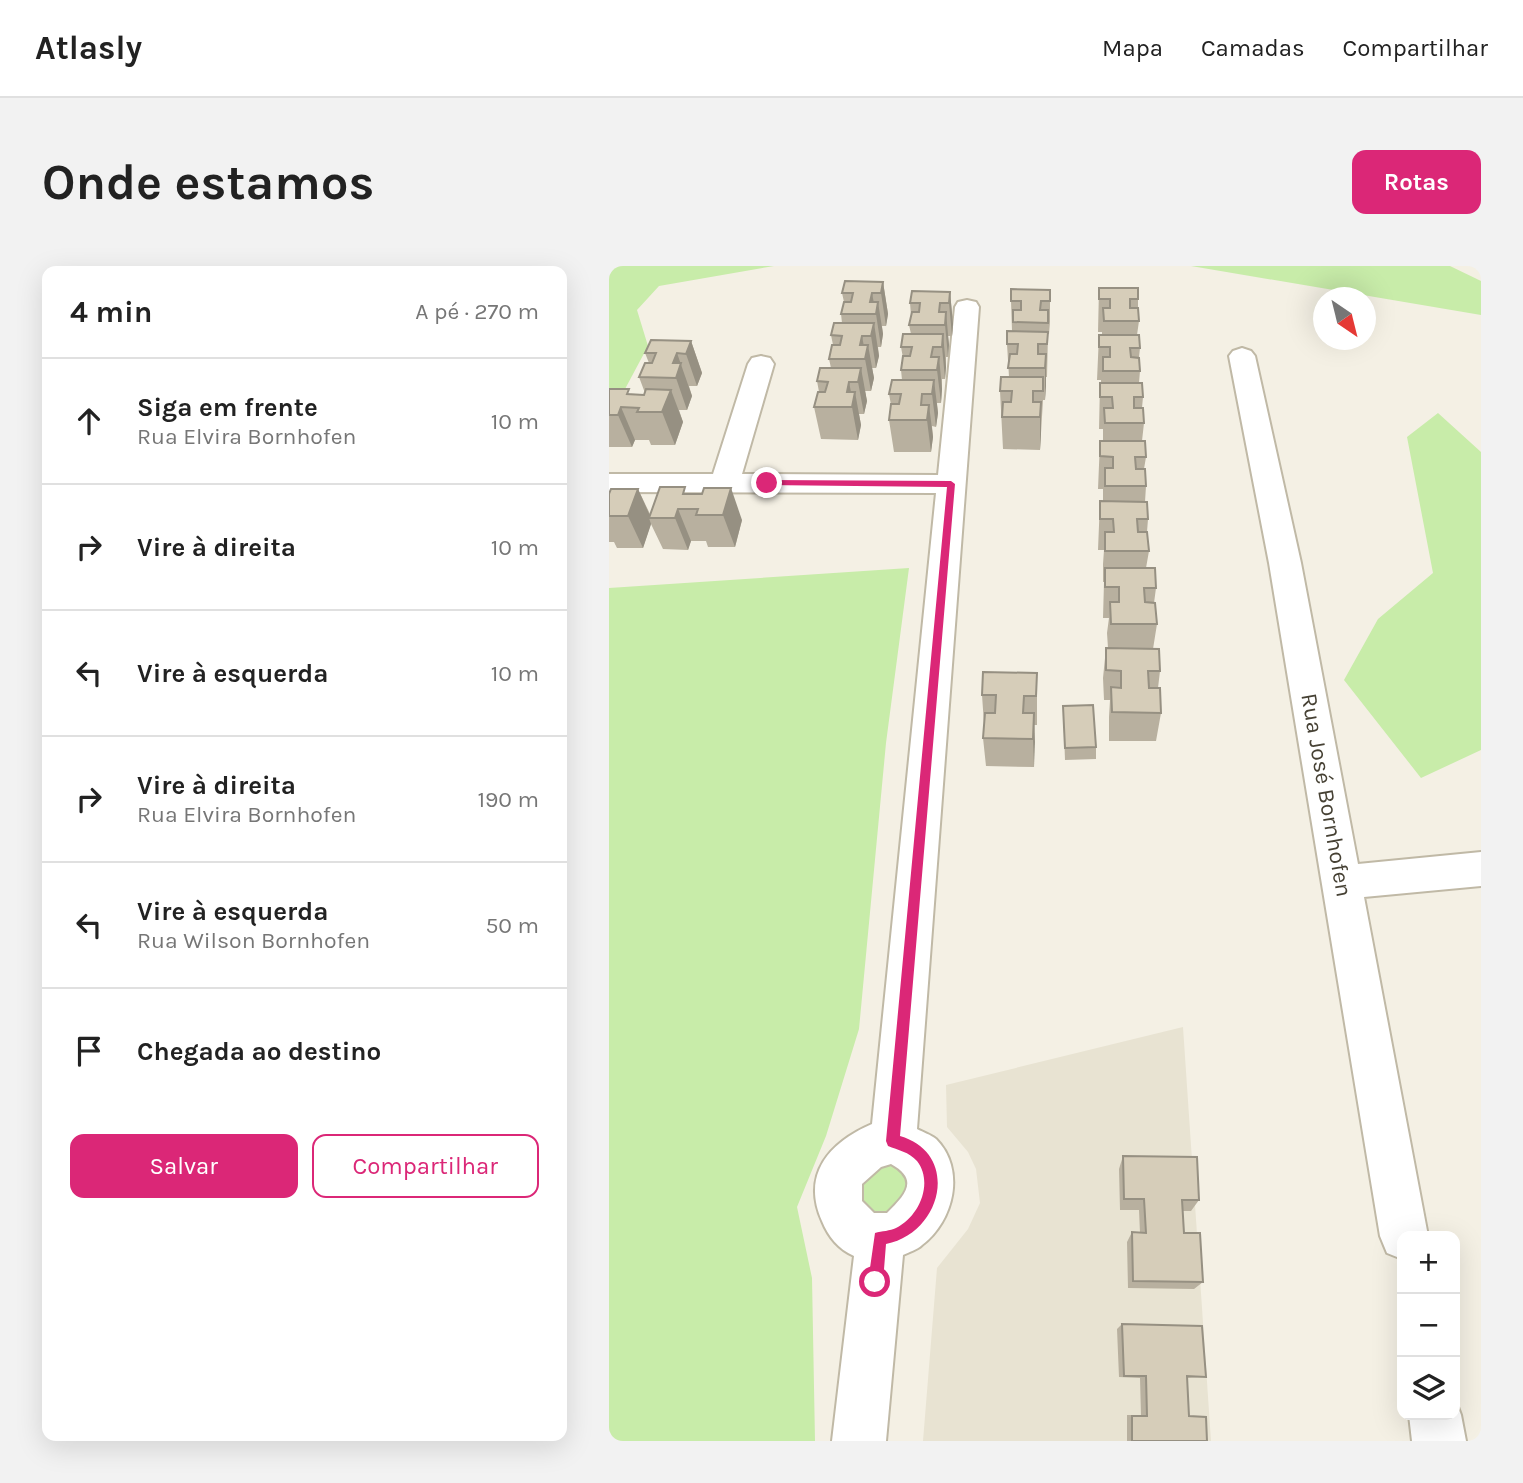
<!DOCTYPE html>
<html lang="pt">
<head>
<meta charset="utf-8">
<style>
  :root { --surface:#fff; --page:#f2f2f2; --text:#222; --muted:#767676; --line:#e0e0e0; --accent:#db2777 }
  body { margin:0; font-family:Karla,sans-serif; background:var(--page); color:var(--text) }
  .controls { position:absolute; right:21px; bottom:21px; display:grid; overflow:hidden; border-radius:14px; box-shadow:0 7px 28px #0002 }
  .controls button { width:63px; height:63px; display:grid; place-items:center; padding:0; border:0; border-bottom:2px solid var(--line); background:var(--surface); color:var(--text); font:35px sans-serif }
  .compass { position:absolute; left:704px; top:21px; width:63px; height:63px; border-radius:50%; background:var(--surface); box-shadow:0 7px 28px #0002; rotate:145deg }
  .stop { position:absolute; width:21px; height:21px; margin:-16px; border:5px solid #db2777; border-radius:50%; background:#fff }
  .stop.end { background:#db2777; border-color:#fff; box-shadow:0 2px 7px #0008 }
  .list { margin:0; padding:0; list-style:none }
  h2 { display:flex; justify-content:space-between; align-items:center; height:91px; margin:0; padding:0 28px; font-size:30px }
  h2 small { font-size:23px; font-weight:400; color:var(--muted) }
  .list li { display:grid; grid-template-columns:46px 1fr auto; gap:21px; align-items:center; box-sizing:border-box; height:126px; padding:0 28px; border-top:2px solid var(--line) }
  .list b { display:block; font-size:26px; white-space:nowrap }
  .list p { margin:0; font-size:23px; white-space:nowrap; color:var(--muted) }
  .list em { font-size:23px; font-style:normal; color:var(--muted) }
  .actions { display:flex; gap:14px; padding:21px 28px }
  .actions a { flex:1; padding:16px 0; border:2px solid var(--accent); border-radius:14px; text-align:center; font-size:24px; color:var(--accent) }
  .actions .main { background:var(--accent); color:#fff }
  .icon { flex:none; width:38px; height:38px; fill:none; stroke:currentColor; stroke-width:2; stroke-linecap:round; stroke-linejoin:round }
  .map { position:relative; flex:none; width:872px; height:1175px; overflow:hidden; border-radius:14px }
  header { display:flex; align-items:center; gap:42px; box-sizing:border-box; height:98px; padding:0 35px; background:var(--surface); border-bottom:2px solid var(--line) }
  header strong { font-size:33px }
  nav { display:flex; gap:38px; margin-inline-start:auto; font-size:24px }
  .intro { display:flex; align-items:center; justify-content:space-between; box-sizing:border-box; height:168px; padding:0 42px }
  h1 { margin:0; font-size:49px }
  .button { padding:18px 32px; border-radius:14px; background:var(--accent); color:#fff; font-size:24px; font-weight:700 }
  main { display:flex; gap:42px; padding:0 42px }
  aside { flex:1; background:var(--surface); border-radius:14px; box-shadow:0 7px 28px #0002 }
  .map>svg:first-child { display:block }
</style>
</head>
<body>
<header>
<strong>Atlasly</strong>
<nav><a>Mapa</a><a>Camadas</a><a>Compartilhar</a></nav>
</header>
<div class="intro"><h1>Onde estamos</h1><a class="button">Rotas</a></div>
<main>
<aside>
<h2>4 min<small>A pé · 270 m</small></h2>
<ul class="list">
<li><svg class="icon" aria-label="ahead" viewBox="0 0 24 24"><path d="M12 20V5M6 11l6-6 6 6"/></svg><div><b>Siga em frente</b><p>Rua Elvira Bornhofen</p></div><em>10 m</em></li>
<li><svg class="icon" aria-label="right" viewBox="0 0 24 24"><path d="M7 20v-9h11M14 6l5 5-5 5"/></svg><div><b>Vire à direita</b></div><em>10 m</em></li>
<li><svg class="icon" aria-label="left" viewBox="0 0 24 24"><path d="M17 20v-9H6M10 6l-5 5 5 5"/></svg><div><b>Vire à esquerda</b></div><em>10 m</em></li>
<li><svg class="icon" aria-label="right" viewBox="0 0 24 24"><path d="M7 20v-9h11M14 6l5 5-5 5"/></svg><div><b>Vire à direita</b><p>Rua Elvira Bornhofen</p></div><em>190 m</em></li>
<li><svg class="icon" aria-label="left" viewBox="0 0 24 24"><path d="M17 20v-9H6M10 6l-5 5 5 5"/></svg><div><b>Vire à esquerda</b><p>Rua Wilson Bornhofen</p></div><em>50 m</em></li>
<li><svg class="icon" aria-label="arrive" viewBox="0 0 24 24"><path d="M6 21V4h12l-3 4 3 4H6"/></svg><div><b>Chegada ao destino</b></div></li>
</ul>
<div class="actions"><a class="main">Salvar</a><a>Compartilhar</a></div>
</aside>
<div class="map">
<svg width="872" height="1175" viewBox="0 0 872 1175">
  <rect width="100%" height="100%" fill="#f4f0e4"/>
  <!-- residential -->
  <polygon fill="#e8e3d2" points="574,761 602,1175 314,1175 328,1002 359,963 371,937 367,903 359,886 338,861 337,819"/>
  <!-- green -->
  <g fill="#c8eca9">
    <polygon points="0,0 165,0 50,20 28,44 39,80 8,138 0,139"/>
    <polygon points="582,0 841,0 872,15 872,49"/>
    <polygon points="829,147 872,186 872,484 812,512 735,414 769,353 824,307 798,171"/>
    <polygon points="300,302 277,477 250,763 217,870 188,941 203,1012 206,1175 0,1175 0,322"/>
    <polygon points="280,895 297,904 302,924 282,949 261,948 249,931 253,910"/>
  </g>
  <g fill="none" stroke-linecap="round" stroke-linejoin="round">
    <defs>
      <g id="minor">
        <path d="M358,34L367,36L370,41L308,863C314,866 322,869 327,873C357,903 345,955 313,979C308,984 300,986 294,989L277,1175H223L245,990C229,983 219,970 213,955C192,908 221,876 263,858L327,227L0,226V208H104L139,98L143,92L152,90L161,92L165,98L133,208L329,209L346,41L349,36ZM282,898C311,914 296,929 278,947H265L253,935V918L272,901Z"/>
        <polygon points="633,82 642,85 646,90 692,297 749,598 872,586 872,620 755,631 819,970 793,970 793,993 778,987 771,970 660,297 620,90 624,85"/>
        <polygon points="846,1133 852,1149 857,1175 803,1175 800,1149 846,1149"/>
      </g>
    </defs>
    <!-- minor casing -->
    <use href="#minor" stroke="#c0b9a6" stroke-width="4"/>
    <!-- minor -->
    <use href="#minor" fill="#fff" fill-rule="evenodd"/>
  </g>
  <!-- wall -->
  <g fill="#b8b09f">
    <polygon points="274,16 279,48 277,60 273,60 274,68 272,81 269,81 270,90 267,102 263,102 265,112 262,125 256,125 258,135 255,148 250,148 252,159 249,174 212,173 205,141 210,126 208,115 222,102 220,93 224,79 222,69 233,57 232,48 235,36 233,27"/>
    <polygon points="490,22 529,33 529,42 530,55 528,69 531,82 530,91 531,105 530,117 534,131 533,142 535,157 533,175 537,191 535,203 537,220 536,236 539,253 538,266 540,285 537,302 547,322 545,337 548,358 544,383 551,405 549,422 552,447 547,475 500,475 500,451 501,434 495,434 494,412 497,382 499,382 498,367 500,352 494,352 495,316 494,316 494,298 495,284 489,284 491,235 494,235 494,223 489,223 491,175 494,175 494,163 490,163 491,117 492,117 492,114 488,114 490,69 493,69 493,66 489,66"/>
    <polygon points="441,24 441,56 440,68 439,68 438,111 437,111 436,134 434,134 431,184 394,183 391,125 400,111 398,78 403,65 402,35"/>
    <polygon points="341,26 344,58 343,70 339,70 340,79 339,91 337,91 337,101 336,113 333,113 333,123 332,137 328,137 329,147 327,161 323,160 324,171 322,186 285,186 280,154 282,139 280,128 293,114 292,104 294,92 292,81 302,68 300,59 302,49 301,37"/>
    <polygon points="82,75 93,107 88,120 80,120 83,130 78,144 70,144 74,156 66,179 42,179 40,174 26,174 23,181 0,181 0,123 22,128 35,129 36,127 30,111 40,97 36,87"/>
    <polygon points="29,223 41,248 79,228 133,254 126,281 99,281 97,275 82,275 79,284 54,283 42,258 34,282 8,282 5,276 0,276 0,228"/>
    <polygon points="428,407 428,459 425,459 425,501 377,500 374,472 375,458 373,429"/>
    <polygon points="454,440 487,481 487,493 456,494"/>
    <polygon points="514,890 590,934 582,945 574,945 575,967 594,1016 585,1023 519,1022 518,976 523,966 531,967 530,944 511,944 510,903"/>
    <polygon points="513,1058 597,1111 578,1112 580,1150 598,1175 518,1175 518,1149 532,1149 531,1112 510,1111 508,1063"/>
  </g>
  <!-- shaded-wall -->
  <g fill="#969082">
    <polygon points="274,16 279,48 277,60 272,27"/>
    <polygon points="341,26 344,58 343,70 340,37"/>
    <polygon points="263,27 267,48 269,36 274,68 272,81 267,48 261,36"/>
    <polygon points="337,46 340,79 339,91 336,59"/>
    <polygon points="265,57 270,90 267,102 262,70"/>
    <polygon points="334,68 337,101 336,113 333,81"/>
    <polygon points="253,70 257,91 259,79 265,112 262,125 256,93 251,79"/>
    <polygon points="82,75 93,107 88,120 77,88"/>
    <polygon points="68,87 83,130 78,144 67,112 64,97"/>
    <polygon points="437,88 437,120 436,134 436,102"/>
    <polygon points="330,91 333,123 332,137 328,104"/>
    <polygon points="252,102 258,135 255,148 249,116"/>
    <polygon points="325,114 329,147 327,161 323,128"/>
    <polygon points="240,116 244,136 246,126 252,159 249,174 243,141 238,126"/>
    <polygon points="62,124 74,156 66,179 53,146"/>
    <polygon points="432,136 432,168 431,184 431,151"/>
    <polygon points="320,139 324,171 322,186 318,154"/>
    <polygon points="12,141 26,174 23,181 9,149"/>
    <polygon points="122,222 133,254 126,281 114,249"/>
    <polygon points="29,223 42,252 40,252 42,258 34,282 19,250"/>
    <polygon points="69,243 82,275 79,284 66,252"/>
    <polygon points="425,447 426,476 425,501 424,473"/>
  </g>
  <!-- building -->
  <g fill="#d6cdb9" stroke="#969082" stroke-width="2">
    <polygon points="236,15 274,16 272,27 263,27 261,36 269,36 267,48 232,48 235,36 242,36 244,27 233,27"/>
    <polygon points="490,22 529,22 529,33 521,33 521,42 529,42 530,55 495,55 494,42 501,42 501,33 490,33"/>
    <polygon points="402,23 441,24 441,35 432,35 431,44 439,44 439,57 404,56 404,44 412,44 412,35 402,35"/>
    <polygon points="303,25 341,26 340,37 331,37 330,46 337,46 336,59 300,59 303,46 310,46 311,37 301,37"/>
    <polygon points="225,57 265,57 262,70 253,70 251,79 259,79 256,93 220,93 223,79 231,79 233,70 222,69"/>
    <polygon points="398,65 439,66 438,78 429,78 429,88 437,88 436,102 399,102 401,88 408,88 409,78 398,78"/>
    <polygon points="294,68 334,68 333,81 324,81 322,91 330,91 328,104 292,104 294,90 301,90 303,81 292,81"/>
    <polygon points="490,69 530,69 531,82 521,82 522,91 530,92 531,105 494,105 494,91 501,91 501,81 490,81"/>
    <polygon points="42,74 82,75 77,88 68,87 64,97 72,97 67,112 30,111 36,97 43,97 47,87 36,87"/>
    <polygon points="211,102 252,102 249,116 240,116 238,126 246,126 243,141 205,141 209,126 216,126 219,116 208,115"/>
    <polygon points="392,111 434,111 434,125 424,125 424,136 432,136 431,151 393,151 394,136 402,136 403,125 391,125"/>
    <polygon points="283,114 325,114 323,128 313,128 312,139 320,139 318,154 280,154 282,138 290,138 292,128 280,128"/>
    <polygon points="491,117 533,117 534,131 525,131 525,142 534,142 535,157 496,157 495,142 504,142 503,131 491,131"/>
    <polygon points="0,123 20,123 18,128 35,129 37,123 62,124 53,146 28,146 30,142 12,141 9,149 0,149"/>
    <polygon points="491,175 536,175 537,191 526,191 527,203 536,203 537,220 496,220 496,202 504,202 504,191 491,190"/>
    <polygon points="51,221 76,221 74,228 93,228 95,222 122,222 114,249 87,249 89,243 69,243 66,252 40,252"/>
    <polygon points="2,223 29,223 19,250 0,250 0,228"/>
    <polygon points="491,235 538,236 539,253 528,253 529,266 538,266 540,285 496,285 496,266 505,266 504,253 491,253"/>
    <polygon points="496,302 546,302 547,322 535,322 536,336 546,337 548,358 502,358 501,336 510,336 510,321 496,321"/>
    <polygon points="497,382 550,383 551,405 539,405 540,422 551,422 552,447 503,446 502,421 512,422 512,405 497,404"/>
    <polygon points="374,406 428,407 427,430 415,430 414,447 425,447 424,473 374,472 376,447 386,447 387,429 373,429"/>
    <polygon points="484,439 487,481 456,482 454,440"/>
    <polygon points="514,890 588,891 590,934 573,934 575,967 591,967 594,1016 524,1015 523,966 537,967 535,933 515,933"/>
    <polygon points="513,1058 593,1060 597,1111 578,1110 580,1150 597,1151 598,1175 523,1175 523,1150 538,1150 537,1110 515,1110"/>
  </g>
  <!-- route -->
  <path fill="#db2777" d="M158,214L342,215L346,218L291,870C352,888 333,967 277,978L274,1016L272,1021L266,1024L261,1021L259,1016L266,967C273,965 281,965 287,962C310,951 325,917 308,895C300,886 289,884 279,880L277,875L338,221L155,219V215Z"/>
  <g text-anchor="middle" stroke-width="6" stroke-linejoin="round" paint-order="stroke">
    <!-- street labels -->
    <g font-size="23" fill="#464134" stroke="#fff">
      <text transform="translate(718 529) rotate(80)" y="8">Rua José Bornhofen</text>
    </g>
  </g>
</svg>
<div class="controls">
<button>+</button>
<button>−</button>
<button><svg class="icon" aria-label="layers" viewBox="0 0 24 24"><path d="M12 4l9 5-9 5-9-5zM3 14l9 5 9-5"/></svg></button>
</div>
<svg class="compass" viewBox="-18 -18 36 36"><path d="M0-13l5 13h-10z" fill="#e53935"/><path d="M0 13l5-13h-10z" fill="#767676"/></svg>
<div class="stop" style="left:266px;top:1016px"></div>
<div class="stop end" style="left:158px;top:217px"></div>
</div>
</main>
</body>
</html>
